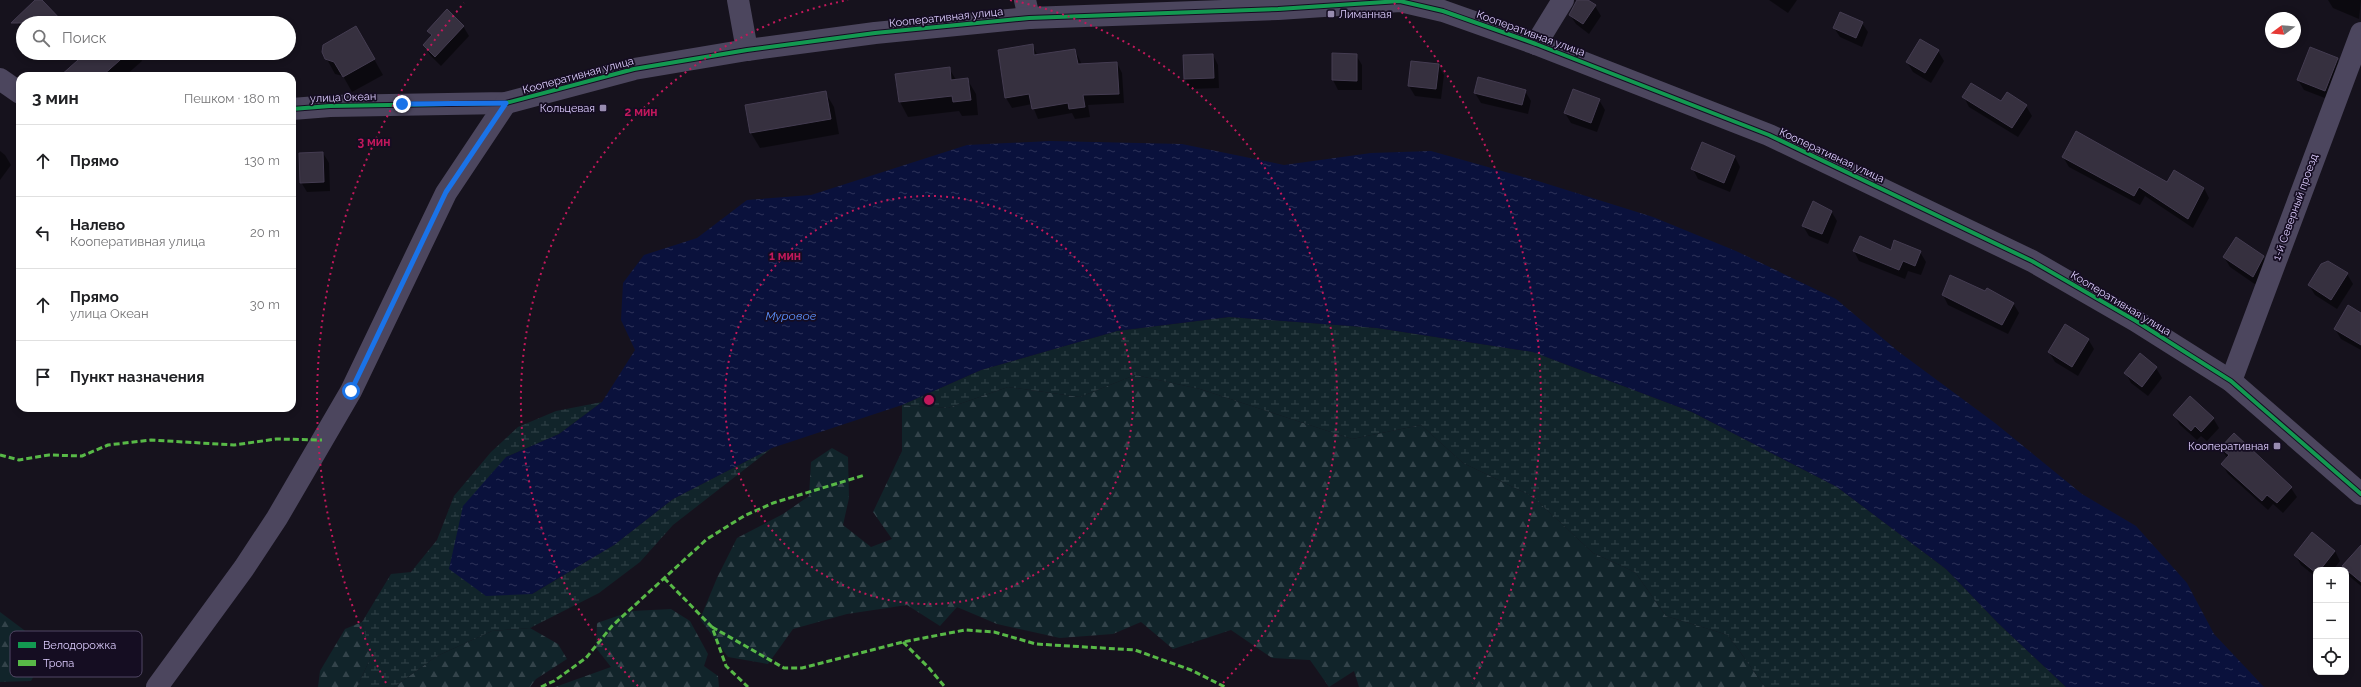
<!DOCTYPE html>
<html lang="ru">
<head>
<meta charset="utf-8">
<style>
  :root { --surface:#fff; --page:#f2f2f2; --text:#202124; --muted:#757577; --line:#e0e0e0 }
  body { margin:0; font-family:Raleway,sans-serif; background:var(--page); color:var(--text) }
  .controls { position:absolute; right:12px; bottom:12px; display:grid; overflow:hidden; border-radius:8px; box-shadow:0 2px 6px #0003 }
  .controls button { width:36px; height:36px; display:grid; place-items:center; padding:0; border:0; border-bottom:1px solid var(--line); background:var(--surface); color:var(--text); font:20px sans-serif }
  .compass { position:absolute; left:2265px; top:12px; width:36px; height:36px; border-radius:50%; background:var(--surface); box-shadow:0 2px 6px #0003; rotate:254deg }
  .stop { position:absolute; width:12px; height:12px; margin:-9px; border:3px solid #1a73e8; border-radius:50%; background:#fff }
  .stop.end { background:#1a73e8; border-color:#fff; box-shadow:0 1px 4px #0008 }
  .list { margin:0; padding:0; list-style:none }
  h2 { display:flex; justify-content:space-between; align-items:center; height:52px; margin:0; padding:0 16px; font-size:17px }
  h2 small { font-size:13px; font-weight:400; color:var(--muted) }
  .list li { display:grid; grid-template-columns:26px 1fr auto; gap:12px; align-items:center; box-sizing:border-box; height:72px; padding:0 16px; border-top:1px solid var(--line) }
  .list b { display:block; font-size:15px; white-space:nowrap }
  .list p { margin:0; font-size:13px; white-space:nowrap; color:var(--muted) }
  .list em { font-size:13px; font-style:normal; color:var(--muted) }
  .icon { flex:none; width:22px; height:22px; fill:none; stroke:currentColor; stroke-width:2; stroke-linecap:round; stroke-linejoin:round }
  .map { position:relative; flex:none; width:2361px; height:687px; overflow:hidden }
  .search { position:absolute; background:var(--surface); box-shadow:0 2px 6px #0003; left:16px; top:16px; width:280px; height:44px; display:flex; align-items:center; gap:10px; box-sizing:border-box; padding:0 14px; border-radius:22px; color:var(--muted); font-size:15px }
  .panel { position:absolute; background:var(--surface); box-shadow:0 2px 6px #0003; left:16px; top:72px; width:280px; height:340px; border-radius:12px }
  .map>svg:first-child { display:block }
</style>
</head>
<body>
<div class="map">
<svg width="2361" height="687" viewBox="0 0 2361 687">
  <defs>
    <pattern id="forest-firs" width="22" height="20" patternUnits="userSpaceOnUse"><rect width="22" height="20" fill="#11242a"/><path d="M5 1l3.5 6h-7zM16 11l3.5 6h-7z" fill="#33434a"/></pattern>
    <pattern id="wetland-marsh" width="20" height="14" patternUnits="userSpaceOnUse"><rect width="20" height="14" fill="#11242a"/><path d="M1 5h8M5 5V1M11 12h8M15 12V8" fill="none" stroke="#33434a"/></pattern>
    <pattern id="water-ripples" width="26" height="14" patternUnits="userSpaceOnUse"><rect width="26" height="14" fill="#0a113c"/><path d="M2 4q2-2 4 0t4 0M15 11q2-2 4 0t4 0" fill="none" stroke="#2d3259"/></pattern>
  </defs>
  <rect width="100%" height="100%" fill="#16121d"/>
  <!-- forest -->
  <g fill="url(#forest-firs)">
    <polygon points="1135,375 1200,389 1352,439 1421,425 1463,463 1532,496 1593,553 1635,572 1666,616 1728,635 1765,687 1359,687 1354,671 1329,687 1310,660 1272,658 1231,630 1173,649 1141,622 1113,634 1060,638 997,624 957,607 940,626 907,605 847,614 793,629 768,664 728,657 700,619 717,578 737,538 783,514 809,496 811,462 832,448 848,457 849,498 843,525 871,547 892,539 873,512 902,451 902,405 948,408 1008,387 1080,397"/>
    <polygon points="671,609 690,621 708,654 704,666 718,676 719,687 555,687 611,667 596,648 597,623 632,611"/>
    <polygon points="0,612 36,639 45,656 31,681 0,682"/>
    <polygon points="362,622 371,657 357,687 318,687 320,671 345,629"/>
    <polygon points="530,628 558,644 567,659 536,679 530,687 394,687 437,656 492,631"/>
  </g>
  <!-- wetland -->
  <g fill="url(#wetland-marsh)">
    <polygon points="1229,317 1377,328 1533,352 1692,412 1837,487 1946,569 1998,623 2066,687 1765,687 1728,635 1666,616 1635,572 1593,553 1532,496 1463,463 1421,425 1352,439 1200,389 1135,375 1080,397 1008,387 948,408 902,405 981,370 1117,331"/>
    <polygon points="602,402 559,434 506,457 532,594 614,545 673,499 772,448 673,525 640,562 599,593 530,628 492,631 437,656 394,687 357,687 371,657 362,622 391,574 411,572 437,540 454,496 491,452 518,427 556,411"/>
  </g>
  <!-- water -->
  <polygon fill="url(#water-ripples)" points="1050,141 1182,144 1284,165 1371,153 1431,151 1538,181 1653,217 1736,251 1836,299 1899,352 1995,423 2082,494 2136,526 2187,583 2214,634 2264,687 2066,687 1998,623 1946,569 1837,487 1692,412 1533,352 1377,328 1229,317 1117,331 981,370 902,405 772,448 673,499 614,545 532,594 486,596 449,569 463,506 506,457 559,434 602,402 635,350 621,320 623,283 644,255 697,238 747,200 811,195 967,145"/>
  <!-- shadow -->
  <g fill="#0007">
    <polygon points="36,0 41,0 23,23 23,33 16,20"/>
    <polygon points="1579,0 1586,0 1595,6 1601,16 1589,34 1576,24 1570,15"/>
    <polygon points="1769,0 1797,0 1788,13"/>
    <polygon points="2328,0 2361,0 2359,19 2333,8"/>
    <polygon points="1862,23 1868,32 1862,47 1840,37 1834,28"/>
    <polygon points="463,26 469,36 441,66 430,55 424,45 432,37 428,31"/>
    <polygon points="356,27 383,75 352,92 343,76 335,74 323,52"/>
    <polygon points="1032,45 1038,56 1075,50 1082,65 1117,63 1122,73 1124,103 1088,105 1090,117 1075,119 1072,113 1038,119 1032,104 1012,108 1006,98"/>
    <polygon points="1938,51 1944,61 1931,83 1913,72 1907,62"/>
    <polygon points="41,53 56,53 48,60"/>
    <polygon points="88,53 138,53 142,61 125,76 66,76"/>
    <polygon points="1213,55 1218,65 1219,88 1190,89 1185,79"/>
    <polygon points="1356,55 1362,65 1362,90 1338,90 1333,80"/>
    <polygon points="2337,59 2343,69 2330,100 2304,90 2298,80"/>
    <polygon points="1438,65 1444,75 1441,99 1415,96 1409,86"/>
    <polygon points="949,68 956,80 967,79 976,94 978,115 962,116 959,111 908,117 900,102 896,75"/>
    <polygon points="1525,91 1531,101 1528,114 1481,103 1475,93"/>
    <polygon points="825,92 834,107 839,134 760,148 751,133"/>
    <polygon points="1964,97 2026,106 2032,116 2018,137 1969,107"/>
    <polygon points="1599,100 1605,110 1597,132 1571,123 1565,113"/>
    <polygon points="1703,144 1735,157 1740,167 1730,192 1698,179 1693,169"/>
    <polygon points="0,151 5,155 11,165 0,180"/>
    <polygon points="323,153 329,163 330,191 307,192 301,182"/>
    <polygon points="2063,157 2167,184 2204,188 2209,198 2193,228 2145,196 2140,205 2069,167"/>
    <polygon points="1831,211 1837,221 1828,244 1809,236 1803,226"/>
    <polygon points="2236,239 2263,257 2269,267 2259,287 2230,267 2224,257"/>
    <polygon points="1854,251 1920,252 1926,262 1921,275 1908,271 1905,279 1859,261"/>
    <polygon points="2347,274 2353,284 2337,309 2315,295 2309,285"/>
    <polygon points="1943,295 2013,303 2019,313 2008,334 1948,305"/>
    <polygon points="2361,314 2361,350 2341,339 2335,329"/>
    <polygon points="2088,339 2094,349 2078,376 2055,362 2049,352"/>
    <polygon points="2140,355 2156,368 2162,378 2148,396 2131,383 2126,373"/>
    <polygon points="2174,415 2213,418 2219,428 2207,441 2201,436 2197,440 2180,425"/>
    <polygon points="2221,448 2291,488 2297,497 2283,513 2273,504 2268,510 2228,474 2222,464 2227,458"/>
    <polygon points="2361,548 2361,586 2349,576 2343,566"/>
    <polygon points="2335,551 2340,561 2333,570 2316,570 2316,577 2301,565 2295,555"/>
  </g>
  <!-- building -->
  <g fill="#36303f" stroke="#443c51">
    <polygon points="35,0 42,0 64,23 11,23"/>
    <polygon points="1577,0 1588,0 1596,5 1583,24 1569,15"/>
    <polygon points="447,9 464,26 435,57 423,45 432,35 427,31"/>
    <polygon points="1840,12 1863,22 1856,38 1833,28"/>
    <polygon points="356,26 375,59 343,77 334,62 325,59 322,52 323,45"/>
    <polygon points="1920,39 1939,50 1925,73 1906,62"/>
    <polygon points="1033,44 1034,55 1075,49 1078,64 1117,62 1119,94 1083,95 1085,107 1069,109 1068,103 1032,109 1029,94 1005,98 998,50"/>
    <polygon points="2310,47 2338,58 2325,91 2297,80"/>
    <polygon points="86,53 128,53 102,76 60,76"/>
    <polygon points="1332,53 1357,54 1357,81 1332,80"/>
    <polygon points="1213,54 1214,78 1184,79 1183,55"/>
    <polygon points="1411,61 1439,64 1436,89 1408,86"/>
    <polygon points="950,67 951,80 968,78 971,100 953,102 952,96 899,102 895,74"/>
    <polygon points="1478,77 1526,90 1522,105 1474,93"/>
    <polygon points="1971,83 2001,101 2007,92 2027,105 2012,128 1962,97"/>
    <polygon points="1573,89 1600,99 1591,123 1564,113"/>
    <polygon points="826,91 831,119 750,133 745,105"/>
    <polygon points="2076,131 2167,182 2174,170 2204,188 2188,219 2139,187 2134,196 2062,157"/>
    <polygon points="1702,142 1735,156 1724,183 1691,169"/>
    <polygon points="323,152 324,182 300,183 299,153"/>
    <polygon points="1813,201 1832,211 1822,234 1802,226"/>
    <polygon points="1860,236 1891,250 1894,240 1921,251 1915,266 1903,261 1899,270 1853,251"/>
    <polygon points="2236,237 2264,256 2253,277 2223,257"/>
    <polygon points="2328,261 2348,273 2331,300 2308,285 2321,264"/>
    <polygon points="1950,275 1985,291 1987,288 2014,303 2002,325 1942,295"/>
    <polygon points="2348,305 2361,313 2361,345 2334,329"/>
    <polygon points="2065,324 2089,339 2072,367 2048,352"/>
    <polygon points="2140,353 2157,367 2142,387 2124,373"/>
    <polygon points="2190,396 2214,418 2201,432 2195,426 2191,431 2173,415"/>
    <polygon points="2234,433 2292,487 2277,503 2267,495 2262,501 2221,464 2229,455 2220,448"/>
    <polygon points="2312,532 2335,551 2320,570 2316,570 2316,573 2294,555"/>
    <polygon points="2361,545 2361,582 2342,566"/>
  </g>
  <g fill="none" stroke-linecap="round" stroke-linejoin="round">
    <!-- minor -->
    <g stroke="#4c465e" stroke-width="22">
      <polyline points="738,0 747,50"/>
      <polyline points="1025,0 1029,18"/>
      <polyline points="1536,44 1563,0"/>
      <polyline points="0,79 20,93"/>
      <polyline points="292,109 330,106 506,103 634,69 747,50 875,33 1029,18 1278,9 1400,1 1443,11 1536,44 1769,135 2032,261 2136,321 2231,381 2361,494"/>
      <polyline points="2231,381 2361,33"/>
      <polyline points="157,687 244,568 277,518 351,391 446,193 506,103"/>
    </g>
    <!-- quiet -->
    <g stroke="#58b947" stroke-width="3" stroke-dasharray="6 3" stroke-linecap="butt">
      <polyline points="0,455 19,460 49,455 82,456 108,445 151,440 234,445 276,439 322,440"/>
      <polyline points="664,578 712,627 726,666 748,687"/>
      <polyline points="712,627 784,668 802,668 903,642 965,630 994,632 1036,644 1135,650 1191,670 1225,687"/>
      <polyline points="903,642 929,668 945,687"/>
      <polyline points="541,687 554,681 586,658 612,626 707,539 744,516 773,503 865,475"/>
    </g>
    <defs>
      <polyline id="cycleway" points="292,109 330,106 506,103 634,69 747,50 875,33 1029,18 1278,9 1400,1 1443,11 1536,44 1769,135 2032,261 2136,321 2231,381 2361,494"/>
    </defs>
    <!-- cycleway casing -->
    <use href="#cycleway" stroke="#150d22" stroke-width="6"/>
    <!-- cycleway -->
    <use href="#cycleway" stroke="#139951" stroke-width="4"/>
  </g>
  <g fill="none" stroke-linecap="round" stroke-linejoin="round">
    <!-- route -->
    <polyline stroke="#1a73e8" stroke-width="5" points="351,391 446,192 506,103 402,104"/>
  </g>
  <!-- distance rings -->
  <g fill="none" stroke="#c2185b" stroke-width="2" stroke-dasharray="2 4">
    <circle cx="929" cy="400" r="204"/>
    <path d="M638 686A408 408 0 0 1 848 0M1010 0A408 408 0 0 1 1220 686"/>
    <path d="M386 683A612 612 0 0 1 464 3M1394 3A612 612 0 0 1 1472 683"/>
  </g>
  <!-- markers -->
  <g fill="#988cb0" stroke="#150d22" stroke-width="1.5">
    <rect x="1327" y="10" width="8" height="8" rx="2"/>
    <rect x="599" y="104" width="8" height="8" rx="2"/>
    <rect x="2273" y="442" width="8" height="8" rx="2"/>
  </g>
  <g text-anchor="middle" stroke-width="3.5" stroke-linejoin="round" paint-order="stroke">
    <!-- poi labels -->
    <g font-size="11" fill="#deceff" stroke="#150d22" text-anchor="end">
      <text x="1339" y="18" text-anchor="start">Лиманная</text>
      <text x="595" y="112">Кольцевая</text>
      <text x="2269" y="450">Кооперативная</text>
    </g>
    <!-- street labels -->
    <g font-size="11" fill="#deceff" stroke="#150d22">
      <text transform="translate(946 17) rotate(-6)" y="4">Кооперативная улица</text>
      <text transform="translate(1531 33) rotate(20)" y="4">Кооперативная улица</text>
      <text transform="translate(578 75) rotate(-15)" y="4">Кооперативная улица</text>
      <text transform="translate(343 97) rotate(-2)" y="4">улица Океан</text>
      <text transform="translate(1832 155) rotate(25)" y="4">Кооперативная улица</text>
      <text transform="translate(2295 207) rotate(-70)" y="4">1-й Северный проезд</text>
      <text transform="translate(2121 303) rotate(31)" y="4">Кооперативная улица</text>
    </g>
    <!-- water labels -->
    <g font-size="12" font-style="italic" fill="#5c92ff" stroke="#150d22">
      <text x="791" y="320">Муровое</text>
    </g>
  </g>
  <!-- legend -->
  <rect x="10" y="631" width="132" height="46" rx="6" fill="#150d22" stroke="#514764" stroke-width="1"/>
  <rect x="18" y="642" width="18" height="6" fill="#139951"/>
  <rect x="18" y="660" width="18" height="6" fill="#58b947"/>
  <g font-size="11" fill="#deceff">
    <text x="43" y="649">Велодорожка</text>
    <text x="43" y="667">Тропа</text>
  </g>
  <circle cx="929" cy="400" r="6" fill="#c2185b" stroke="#150d22" stroke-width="2"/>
  <g font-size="12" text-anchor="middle" font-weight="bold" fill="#c2185b" stroke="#150d22" stroke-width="3.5" stroke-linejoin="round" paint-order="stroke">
    <text x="641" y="116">2 мин</text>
    <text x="374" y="146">3 мин</text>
    <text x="785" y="260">1 мин</text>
  </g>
</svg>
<div class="controls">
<button>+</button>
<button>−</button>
<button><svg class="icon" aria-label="locate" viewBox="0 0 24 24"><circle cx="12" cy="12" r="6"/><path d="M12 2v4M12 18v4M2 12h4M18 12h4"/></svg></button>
</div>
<svg class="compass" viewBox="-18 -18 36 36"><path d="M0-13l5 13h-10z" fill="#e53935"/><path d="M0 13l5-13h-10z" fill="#757577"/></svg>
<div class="stop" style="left:351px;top:391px"></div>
<div class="stop end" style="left:402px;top:104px"></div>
<div class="search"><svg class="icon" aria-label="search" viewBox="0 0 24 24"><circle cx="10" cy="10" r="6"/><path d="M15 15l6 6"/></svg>Поиск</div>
<section class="panel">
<h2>3 мин<small>Пешком · 180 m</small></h2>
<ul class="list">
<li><svg class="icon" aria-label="ahead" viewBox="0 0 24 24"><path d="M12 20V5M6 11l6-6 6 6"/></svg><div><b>Прямо</b></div><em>130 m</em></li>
<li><svg class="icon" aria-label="left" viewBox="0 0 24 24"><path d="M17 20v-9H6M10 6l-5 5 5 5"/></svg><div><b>Налево</b><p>Кооперативная улица</p></div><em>20 m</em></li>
<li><svg class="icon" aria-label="ahead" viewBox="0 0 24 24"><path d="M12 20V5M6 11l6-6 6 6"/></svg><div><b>Прямо</b><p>улица Океан</p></div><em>30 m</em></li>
<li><svg class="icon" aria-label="arrive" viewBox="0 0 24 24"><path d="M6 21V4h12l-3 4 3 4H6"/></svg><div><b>Пункт назначения</b></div></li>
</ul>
</section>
</div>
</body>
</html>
